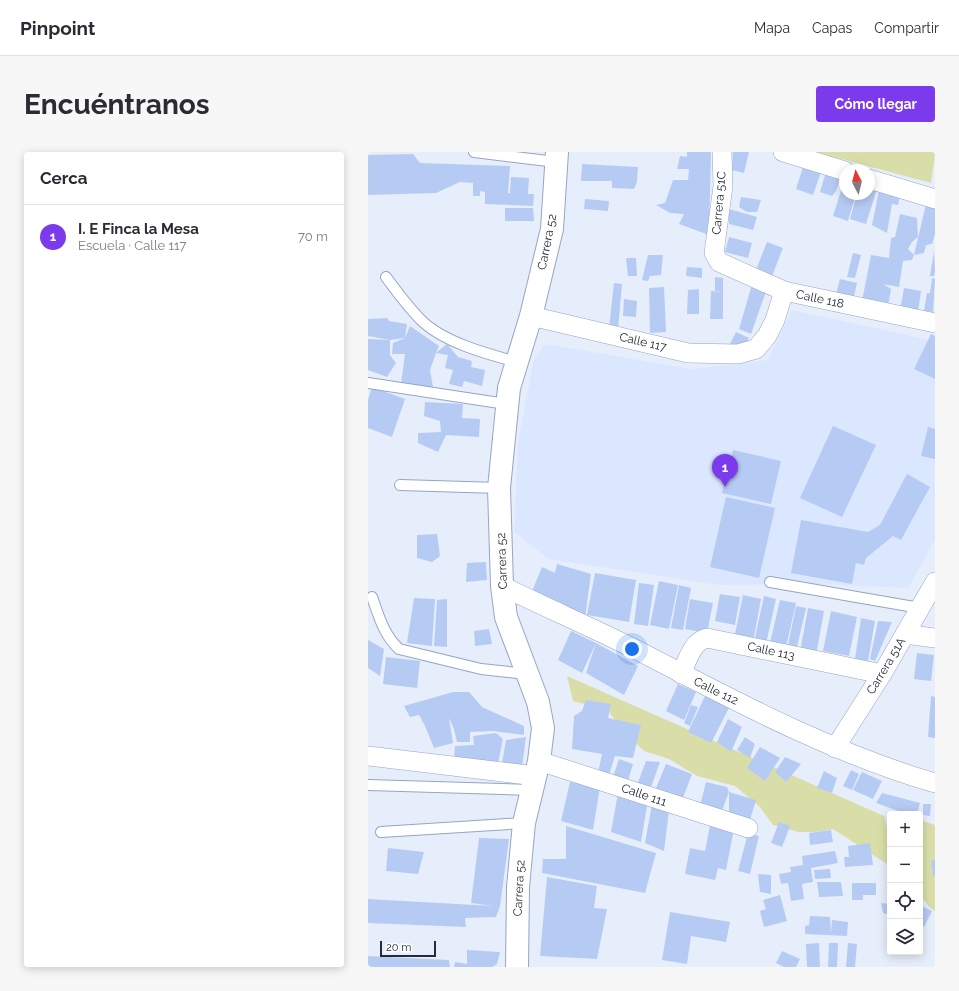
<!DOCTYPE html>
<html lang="es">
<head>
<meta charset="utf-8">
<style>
  :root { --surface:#fff; --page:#f7f7f7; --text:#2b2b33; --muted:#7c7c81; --line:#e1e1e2; --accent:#7c3aed }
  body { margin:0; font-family:Raleway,sans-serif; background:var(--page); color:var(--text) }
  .controls { position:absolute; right:12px; bottom:12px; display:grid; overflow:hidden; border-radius:4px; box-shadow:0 2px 10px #0003 }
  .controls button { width:36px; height:36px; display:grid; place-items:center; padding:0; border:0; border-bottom:1px solid var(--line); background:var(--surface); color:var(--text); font:20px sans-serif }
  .compass { position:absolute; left:471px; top:12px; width:36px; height:36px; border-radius:50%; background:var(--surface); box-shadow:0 2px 10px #0003; rotate:353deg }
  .scale { position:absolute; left:12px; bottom:10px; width:56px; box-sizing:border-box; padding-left:4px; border:2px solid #242b37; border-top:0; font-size:11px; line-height:14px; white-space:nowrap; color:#242b37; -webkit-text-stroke:3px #fff; paint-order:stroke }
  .you { position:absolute; left:264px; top:497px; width:14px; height:14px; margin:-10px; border:3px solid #fff; border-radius:50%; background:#1a73e8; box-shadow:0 0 0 6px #1a73e833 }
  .badge { display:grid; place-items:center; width:26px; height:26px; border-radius:50%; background:var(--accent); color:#fff; font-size:13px; font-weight:700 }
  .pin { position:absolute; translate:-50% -33px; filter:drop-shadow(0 1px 2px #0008) }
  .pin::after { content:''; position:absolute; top:21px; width:14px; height:12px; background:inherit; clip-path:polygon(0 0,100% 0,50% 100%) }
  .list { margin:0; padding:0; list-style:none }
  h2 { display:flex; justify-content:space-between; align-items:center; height:52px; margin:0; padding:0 16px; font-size:17px }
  h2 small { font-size:13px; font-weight:400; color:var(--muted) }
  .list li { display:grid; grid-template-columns:26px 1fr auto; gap:12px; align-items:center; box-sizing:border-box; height:64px; padding:0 16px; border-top:1px solid var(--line) }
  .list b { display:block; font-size:15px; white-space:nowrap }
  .list p { margin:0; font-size:13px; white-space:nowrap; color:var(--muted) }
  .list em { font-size:13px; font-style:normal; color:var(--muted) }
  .icon { flex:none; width:22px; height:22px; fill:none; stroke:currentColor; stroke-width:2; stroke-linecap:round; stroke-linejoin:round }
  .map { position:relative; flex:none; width:567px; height:815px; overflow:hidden; border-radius:4px }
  header { display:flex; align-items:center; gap:24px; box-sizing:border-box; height:56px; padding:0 20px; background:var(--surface); border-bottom:1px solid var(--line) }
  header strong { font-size:19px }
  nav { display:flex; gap:22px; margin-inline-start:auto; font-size:14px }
  .intro { display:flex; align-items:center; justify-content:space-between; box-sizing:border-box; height:96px; padding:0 24px }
  h1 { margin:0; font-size:28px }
  .button { padding:10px 18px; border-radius:4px; background:var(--accent); color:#fff; font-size:14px; font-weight:700 }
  main { display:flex; gap:24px; padding:0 24px }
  aside { flex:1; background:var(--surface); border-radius:4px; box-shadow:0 2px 10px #0003 }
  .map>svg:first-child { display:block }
</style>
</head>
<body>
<header>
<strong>Pinpoint</strong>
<nav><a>Mapa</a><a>Capas</a><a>Compartir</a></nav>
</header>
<div class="intro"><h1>Encuéntranos</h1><a class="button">Cómo llegar</a></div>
<main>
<aside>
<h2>Cerca<small></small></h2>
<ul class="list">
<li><span class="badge">1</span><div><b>I. E Finca la Mesa</b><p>Escuela · Calle 117</p></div><em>70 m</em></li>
</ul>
</aside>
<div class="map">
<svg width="567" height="815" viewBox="0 0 567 815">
  <rect width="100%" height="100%" fill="#e7eefb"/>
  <!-- built -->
  <polygon fill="#dae7ff" points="424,158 567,189 567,388 540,436 449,432 351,433 181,407 146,380 150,290 166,207 177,192 324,217 400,208"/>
  <!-- green -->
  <g fill="#d9dea9">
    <polygon points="448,0 567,0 567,3 563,31"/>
    <polygon points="199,524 516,664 522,686 522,714 465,677 448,680 430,680 405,673 391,654 367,634 329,624 301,607 276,599 259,583 240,559 205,549"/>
    <polygon points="552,668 567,673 567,759 563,757 552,743"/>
  </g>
  <!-- building -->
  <g fill="#b6cbf3">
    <polygon points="319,0 343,0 341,83 311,72 316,62 302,61 288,53 297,51 305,28 320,28 321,17 309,17 312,4 319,5"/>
    <polygon points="365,0 381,0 376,21 364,18"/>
    <polygon points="45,2 52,11 142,14 140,41 142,41 143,25 161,26 160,42 166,42 165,54 117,52 117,40 112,39 112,44 105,44 105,31 92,30 68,41 0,43 0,3"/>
    <polygon points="214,12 270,15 269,30 266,37 244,36 244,29 213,29"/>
    <polygon points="435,15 453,20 445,43 428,37"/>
    <polygon points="458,20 473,25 468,39 464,44 452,40"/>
    <polygon points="476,29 477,42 488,42 480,69 465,64"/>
    <polygon points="501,35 509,37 498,72 482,67 489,42 501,42"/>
    <polygon points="511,39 532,43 530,53 524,52 519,81 504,73"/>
    <polygon points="373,45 393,48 389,60 379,60 371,55"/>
    <polygon points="217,47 241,49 240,59 216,57"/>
    <polygon points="558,52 567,54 567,82 564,92 558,93 556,101 546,103"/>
    <polygon points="137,56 165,56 166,69 137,69"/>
    <polygon points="361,57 389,65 385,78 361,72"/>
    <polygon points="532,62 549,66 550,85 544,90 540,97 546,103 544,108 535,109 531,135 515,132 523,137 520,154 494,149 503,103 521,106 523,86 527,85"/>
    <polygon points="361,85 384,91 380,106 357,100"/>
    <polygon points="399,90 415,96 404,124 388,118"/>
    <polygon points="566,99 567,119 566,124 562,124"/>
    <polygon points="485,101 493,103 487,126 479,125"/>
    <polygon points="280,103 295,103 293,123 282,124 280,129 274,128"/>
    <polygon points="258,106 268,106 269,124 260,124"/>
    <polygon points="319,115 334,116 334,126 318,124"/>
    <polygon points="347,125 355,126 355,140 347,139"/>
    <polygon points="564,126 567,127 565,160 556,159 559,141 562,141"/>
    <polygon points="472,127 489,131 486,144 467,146"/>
    <polygon points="385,129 400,134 383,182 371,177"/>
    <polygon points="246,131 254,132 250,177 241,176"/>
    <polygon points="296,135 298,180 282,181 281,136"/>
    <polygon points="536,136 553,139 550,160 532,158"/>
    <polygon points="331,137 331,162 319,162 320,138"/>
    <polygon points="343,139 355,140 355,167 342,167"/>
    <polygon points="256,147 269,149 268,165 255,164"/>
    <polygon points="19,166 21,169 39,172 37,186 42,174 71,194 68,201 79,192 90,205 104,209 103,215 117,218 114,234 96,229 94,235 81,232 85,218 77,216 80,203 68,201 62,218 65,235 33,232 37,202 24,202 25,191 37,186 22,188 0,184 0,167"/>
    <polygon points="368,180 381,186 377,193 362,192"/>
    <polygon points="563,182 567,184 567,227 546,217"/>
    <polygon points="0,187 22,188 22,203 28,211 19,225 0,218"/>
    <polygon points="4,235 37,247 24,285 0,276 0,248"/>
    <polygon points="57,250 95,252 94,266 112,267 111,285 78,283 70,300 50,291 50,281 73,280 72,269 56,264"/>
    <polygon points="465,274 508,293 474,365 432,346"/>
    <polygon points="560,275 567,277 567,307 553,304"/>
    <polygon points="365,298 413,309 403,352 354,341"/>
    <polygon points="539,322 562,335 533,388 525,384 498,406 496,413 488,411 484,432 423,421 433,368 500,380 512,373"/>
    <polygon points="358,345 407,356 391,426 342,415"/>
    <polygon points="69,382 72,404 64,410 49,406 49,383"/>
    <polygon points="118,410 119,428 98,430 99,411"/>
    <polygon points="189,412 223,422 217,466 163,442 174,415 187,421"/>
    <polygon points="227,421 268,428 261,470 219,463"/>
    <polygon points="291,429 310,433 301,477 282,473"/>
    <polygon points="271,431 286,433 280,474 266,472"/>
    <polygon points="311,433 323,436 315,478 303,476"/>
    <polygon points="352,442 372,445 367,473 347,469"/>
    <polygon points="375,443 393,447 385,490 366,487"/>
    <polygon points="396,444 408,447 398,492 386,490"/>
    <polygon points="46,446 67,447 64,494 39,491"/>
    <polygon points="79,447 79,495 66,494 69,448"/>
    <polygon points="322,447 345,451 339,481 317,477"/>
    <polygon points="412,448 428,451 418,495 402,491"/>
    <polygon points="428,454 438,456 429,495 420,493"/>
    <polygon points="440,456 456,459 448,503 432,500"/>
    <polygon points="463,459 489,465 481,504 455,499"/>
    <polygon points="493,466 507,469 500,509 487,507"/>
    <polygon points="510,469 524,470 507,509 502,507"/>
    <polygon points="121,477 124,492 107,494 106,479"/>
    <polygon points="203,479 228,491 270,514 256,543 218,521 228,491 214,521 190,508"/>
    <polygon points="0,488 16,497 12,524 0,516"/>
    <polygon points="549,501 566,503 563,529 546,527"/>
    <polygon points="18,505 52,509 49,536 15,532"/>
    <polygon points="310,532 328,540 316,568 298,559"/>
    <polygon points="85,540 101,540 114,555 156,574 156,583 125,579 102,580 102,590 89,590 86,577 81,566 85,591 66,596 57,574 51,563 42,565 36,554"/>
    <polygon points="337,544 361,556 343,591 320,580"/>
    <polygon points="563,544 567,545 567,586 560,585"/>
    <polygon points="218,548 243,552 240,566 273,573 265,606 247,604 241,623 230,621 234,602 204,597 206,564 214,559"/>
    <polygon points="323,553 330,555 322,574 316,571"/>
    <polygon points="360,567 374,575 363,600 349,590"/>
    <polygon points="128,581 135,587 129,616 86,608 87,594 106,593 105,584"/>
    <polygon points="158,585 154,615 133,617 138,588"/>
    <polygon points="377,585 387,592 382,606 369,598"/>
    <polygon points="392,595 412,606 397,629 379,616"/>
    <polygon points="417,605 433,612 418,630 407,620"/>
    <polygon points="251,607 265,612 259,632 244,628"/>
    <polygon points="278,609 292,610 282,638 269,633"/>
    <polygon points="298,612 324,622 313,651 286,641"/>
    <polygon points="483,618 491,622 484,638 475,634"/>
    <polygon points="456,619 469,626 464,641 449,636"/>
    <polygon points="494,620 514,629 505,647 485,638"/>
    <polygon points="202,630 232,635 225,678 193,669"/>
    <polygon points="338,630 359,635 361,640 388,648 382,668 361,662 361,640 352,664 332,654"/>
    <polygon points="250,641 280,648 273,690 243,680"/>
    <polygon points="514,641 552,651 549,662 539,662 508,651"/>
    <polygon points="284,652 301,658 296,699 277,691"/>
    <polygon points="555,652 563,652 562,664 555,663"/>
    <polygon points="411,670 422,674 414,695 403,691"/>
    <polygon points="342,673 366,677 358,718 350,716 347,728 317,722 322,696 337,699"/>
    <polygon points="198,674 288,701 277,741 174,721 175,707 198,707"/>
    <polygon points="463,678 465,690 442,693 441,681"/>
    <polygon points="380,681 391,684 382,722 370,719"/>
    <polygon points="111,686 141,687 132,754 128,765 97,766 98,775 0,771 0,747 125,754 103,751"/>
    <polygon points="502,691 505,713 477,715 476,705 481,705 480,694"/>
    <polygon points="20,696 56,700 50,722 18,719"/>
    <polygon points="467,699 470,711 443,716 445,730 434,732 436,747 423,749 420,731 413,732 411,722 423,720 422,715 435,713 434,704"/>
    <polygon points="567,708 567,723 565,724 563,709"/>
    <polygon points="462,717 463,726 447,727 446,718"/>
    <polygon points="390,722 403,723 403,742 392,740"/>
    <polygon points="179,725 229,734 226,756 239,757 229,807 172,804"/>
    <polygon points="449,730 473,730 475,744 451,745"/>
    <polygon points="484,731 508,731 508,743 495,743 495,748 484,748"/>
    <polygon points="412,743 419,769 396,775 392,759 398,757 395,748"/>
    <polygon points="513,751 522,752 522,763 515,761"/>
    <polygon points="552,753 564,759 556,775 552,773"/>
    <polygon points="302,760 362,770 358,790 323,784 319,812 294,808"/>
    <polygon points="442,764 462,765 463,781 464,768 480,770 479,784 437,782 437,774 441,773"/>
    <polygon points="451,791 452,815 439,815 438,792"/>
    <polygon points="461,791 470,791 469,815 460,815"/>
    <polygon points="480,791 489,792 487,815 478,815"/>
    <polygon points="99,798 132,800 129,812 124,815 86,815 87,810 99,812"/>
    <polygon points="414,799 432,807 428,815 416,815 408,811"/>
    <polygon points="0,804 81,808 82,815 0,815"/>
  </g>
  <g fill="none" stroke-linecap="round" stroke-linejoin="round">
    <defs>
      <g id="service">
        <polyline points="106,0 188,10"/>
        <path d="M18,125C29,140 40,155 53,168C75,190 119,202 149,210"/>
        <polyline points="0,231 138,252"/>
        <polyline points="32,333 131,336"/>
        <polyline points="402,430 552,456"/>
        <path d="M4,445C11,465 16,483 31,497L113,517L159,522"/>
        <polyline points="0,633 164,638"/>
        <polyline points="13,680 156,671"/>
      </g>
      <g id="minor">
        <polyline points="354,0 355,34 346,101 351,110 416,139 567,171"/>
        <polyline points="415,0 477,19"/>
        <polyline points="501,27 567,47"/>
        <polyline points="163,164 320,201 370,202 388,197 399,184 407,168 416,139"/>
        <path d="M134,434C177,455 220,474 263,495C362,546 460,600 567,631"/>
        <polyline points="537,482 567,486"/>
        <path d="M313,522C319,510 324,489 339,486L514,522"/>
        <polyline points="467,596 514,522 567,430"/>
        <polyline points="0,604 168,624"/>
        <polyline points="171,609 380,676"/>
      </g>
      <polyline id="secondary" points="149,815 150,735 156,671 171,609 175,576 170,550 138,465 134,434 131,336 141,236 163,164 184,77 189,0"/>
    </defs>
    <!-- service casing -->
    <use href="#service" stroke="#95a5c4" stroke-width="12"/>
    <!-- minor casing -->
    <use href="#minor" stroke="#95a5c4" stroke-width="20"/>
    <!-- secondary casing -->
    <use href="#secondary" stroke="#95a5c4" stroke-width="24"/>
    <!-- service -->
    <use href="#service" stroke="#fff" stroke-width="10"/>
    <!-- minor -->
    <use href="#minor" stroke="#fff" stroke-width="19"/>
    <!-- secondary -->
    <use href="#secondary" stroke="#fff" stroke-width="22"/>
  </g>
  <g text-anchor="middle" stroke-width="3" stroke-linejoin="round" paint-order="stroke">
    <!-- street labels -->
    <g font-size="12" fill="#242b37" stroke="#fff">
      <text transform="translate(351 51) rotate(-85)" y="4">Carrera 51C</text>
      <text transform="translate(179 90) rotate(-79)" y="4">Carrera 52</text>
      <text transform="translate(452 147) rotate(12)" y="4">Calle 118</text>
      <text transform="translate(275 190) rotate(13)" y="4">Calle 117</text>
      <text transform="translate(134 409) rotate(-92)" y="4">Carrera 52</text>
      <text transform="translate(403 499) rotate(12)" y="4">Calle 113</text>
      <text transform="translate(518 514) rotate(-59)" y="4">Carrera 51A</text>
      <text transform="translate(348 539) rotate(26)" y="4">Calle 112</text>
      <text transform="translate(276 643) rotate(19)" y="4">Calle 111</text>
      <text transform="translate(151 736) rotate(-87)" y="4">Carrera 52</text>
    </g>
  </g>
</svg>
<div class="controls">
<button>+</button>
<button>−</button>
<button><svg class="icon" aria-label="locate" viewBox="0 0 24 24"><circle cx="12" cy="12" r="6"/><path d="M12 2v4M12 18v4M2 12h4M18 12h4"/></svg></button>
<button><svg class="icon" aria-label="layers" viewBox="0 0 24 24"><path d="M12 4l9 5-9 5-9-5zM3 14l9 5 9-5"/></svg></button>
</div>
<svg class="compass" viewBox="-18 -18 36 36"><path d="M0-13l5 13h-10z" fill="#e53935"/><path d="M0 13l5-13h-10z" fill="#7c7c81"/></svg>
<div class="scale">20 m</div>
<div class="you"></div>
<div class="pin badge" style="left:357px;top:335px">1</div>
</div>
</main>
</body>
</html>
